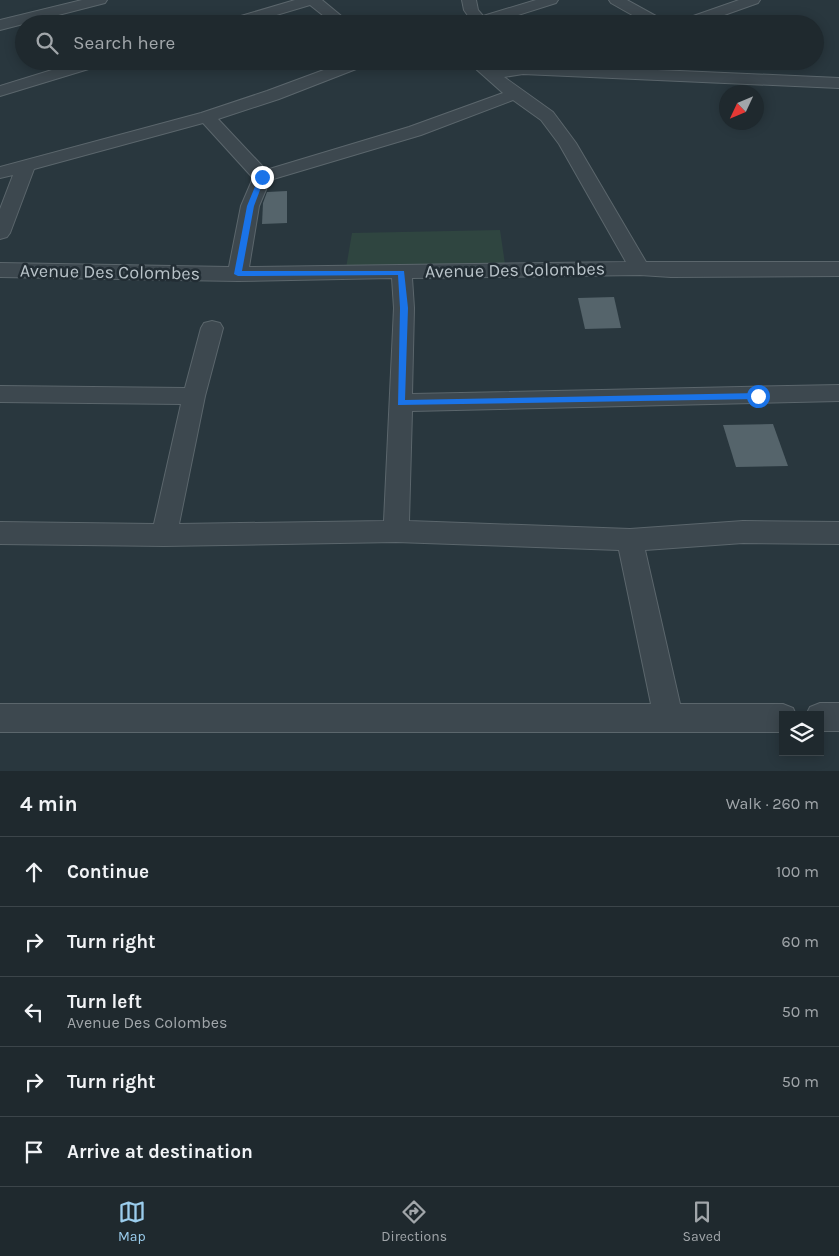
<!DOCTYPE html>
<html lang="en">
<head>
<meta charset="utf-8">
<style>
  :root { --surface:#1f292e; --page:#273136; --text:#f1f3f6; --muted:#a1a6aa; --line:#3c454a; --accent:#9bcded }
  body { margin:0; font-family:Karla,sans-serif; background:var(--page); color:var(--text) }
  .controls { position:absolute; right:15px; bottom:15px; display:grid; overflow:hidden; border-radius:0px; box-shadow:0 2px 12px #0003 }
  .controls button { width:45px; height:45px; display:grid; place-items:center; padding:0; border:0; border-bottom:1px solid var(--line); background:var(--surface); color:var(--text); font:25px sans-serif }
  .compass { position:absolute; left:719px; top:85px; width:45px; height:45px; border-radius:50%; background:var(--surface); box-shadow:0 2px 12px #0003; rotate:226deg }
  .stop { position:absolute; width:15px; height:15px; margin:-11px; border:4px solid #1a73e8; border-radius:50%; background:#fff }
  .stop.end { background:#1a73e8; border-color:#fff; box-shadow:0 1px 5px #0008 }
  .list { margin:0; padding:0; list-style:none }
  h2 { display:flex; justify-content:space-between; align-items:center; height:65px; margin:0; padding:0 20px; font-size:21px }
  h2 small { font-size:16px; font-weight:400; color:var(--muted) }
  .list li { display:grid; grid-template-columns:32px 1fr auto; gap:15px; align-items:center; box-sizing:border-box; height:70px; padding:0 20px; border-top:1px solid var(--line) }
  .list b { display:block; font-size:19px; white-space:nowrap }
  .list p { margin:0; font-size:16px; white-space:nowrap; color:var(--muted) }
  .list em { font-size:16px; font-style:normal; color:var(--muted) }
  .icon { flex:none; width:28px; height:28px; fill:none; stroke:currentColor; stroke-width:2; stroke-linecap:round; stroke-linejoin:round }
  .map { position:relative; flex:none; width:839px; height:771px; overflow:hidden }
  .search { position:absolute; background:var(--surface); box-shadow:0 2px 12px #0003; left:15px; right:15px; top:15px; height:55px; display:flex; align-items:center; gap:12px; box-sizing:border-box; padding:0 18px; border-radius:28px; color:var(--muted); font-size:19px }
  .sheet { height:415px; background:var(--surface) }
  nav { display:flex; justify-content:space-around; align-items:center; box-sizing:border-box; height:70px; border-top:1px solid var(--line); background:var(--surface); font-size:14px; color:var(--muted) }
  nav a { display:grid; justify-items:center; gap:2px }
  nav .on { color:var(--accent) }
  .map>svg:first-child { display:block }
</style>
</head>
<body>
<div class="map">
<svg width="839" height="771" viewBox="0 0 839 771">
  <rect width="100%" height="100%" fill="#29373e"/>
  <!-- green -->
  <polygon fill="#2f4540" points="500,230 505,264 346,268 352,233"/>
  <!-- building -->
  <g fill="#55646b">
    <polygon points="287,191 287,223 262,224 263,203 267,192"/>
    <polygon points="614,297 621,328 585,329 578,298"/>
    <polygon points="773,424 788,466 736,467 723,425"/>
  </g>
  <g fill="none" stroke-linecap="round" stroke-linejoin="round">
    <defs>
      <g id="street">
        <polygon points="82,0 107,0 105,3 0,30 0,20"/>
        <polygon points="295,0 322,0 351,24 334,24 310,5 246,24 222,24 224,21"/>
        <polygon points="462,0 476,0 478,10 483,16 536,0 558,0 556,3 490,24 467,24 471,20 464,10"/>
        <polygon points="609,0 627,0 665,21 667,24 648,24 611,3"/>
        <polygon points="739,0 760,0 758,3 699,24 677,24 679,21"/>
        <polygon points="81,61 107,61 105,64 0,96 0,86"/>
        <path d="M348,61H371L369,64L279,99L218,119L266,170L409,127L503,93L467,61H485L494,69L523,64L839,78V88L523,74L504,77L553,112L576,143L646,262H839V276L671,277L640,275L412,278L414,308L412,394L839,385V401L412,411L409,521L630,529L743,521L839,522V544L743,543L645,550L680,704H783L793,708L796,715H783V732H0V704H651L619,550L396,542L164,546L0,544V522L154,524L181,404L0,402V386L185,388L201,328L204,323L212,321L220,323L223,328L205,396L179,524L384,521L394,308L392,278L238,281L0,277V263L229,267L241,206L253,178L203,123L34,169L10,233L7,237L0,239V209L13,175L0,178V167L201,113L267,91ZM513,100L541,120L559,144L626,262L249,267L259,206L270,180L421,135Z"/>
        <polygon points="820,703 839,703 839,731 820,731 820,715 806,715 810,707"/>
      </g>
    </defs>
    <!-- street casing -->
    <use href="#street" stroke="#5b666c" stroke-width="2"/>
    <!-- street -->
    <use href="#street" fill="#3d484f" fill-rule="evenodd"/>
  </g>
  <!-- route -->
  <polygon fill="#1a73e8" points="262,175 265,177 254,206 242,271 404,271 408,308 405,400 758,393 762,396 758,399 398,405 400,308 398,275 238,276 234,274 247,206 259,177"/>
  <g text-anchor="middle" stroke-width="5" stroke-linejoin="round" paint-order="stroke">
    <!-- street labels -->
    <g font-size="18" fill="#b9c3c9" stroke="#222d34">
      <text transform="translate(515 270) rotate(-1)" y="6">Avenue Des Colombes</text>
      <text transform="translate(110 272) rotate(1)" y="6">Avenue Des Colombes</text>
    </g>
  </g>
</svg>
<div class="controls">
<button><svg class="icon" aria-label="layers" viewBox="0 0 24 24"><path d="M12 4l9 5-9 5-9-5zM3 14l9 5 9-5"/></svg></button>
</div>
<svg class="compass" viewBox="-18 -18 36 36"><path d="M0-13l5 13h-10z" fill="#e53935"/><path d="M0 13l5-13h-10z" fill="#a1a6aa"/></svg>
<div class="stop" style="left:758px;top:396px"></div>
<div class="stop end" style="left:262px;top:177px"></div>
<div class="search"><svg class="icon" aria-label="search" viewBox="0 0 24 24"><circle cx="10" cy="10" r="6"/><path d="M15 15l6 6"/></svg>Search here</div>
</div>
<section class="sheet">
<h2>4 min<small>Walk · 260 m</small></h2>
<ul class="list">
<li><svg class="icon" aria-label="ahead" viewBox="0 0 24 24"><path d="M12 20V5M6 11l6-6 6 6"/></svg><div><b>Continue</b></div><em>100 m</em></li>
<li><svg class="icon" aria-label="right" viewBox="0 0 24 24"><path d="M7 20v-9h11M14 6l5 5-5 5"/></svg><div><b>Turn right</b></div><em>60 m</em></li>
<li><svg class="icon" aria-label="left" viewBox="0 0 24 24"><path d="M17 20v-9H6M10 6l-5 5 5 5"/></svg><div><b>Turn left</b><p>Avenue Des Colombes</p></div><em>50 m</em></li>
<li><svg class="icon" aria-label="right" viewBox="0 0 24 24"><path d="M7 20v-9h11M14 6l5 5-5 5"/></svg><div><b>Turn right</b></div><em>50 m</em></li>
<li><svg class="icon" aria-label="arrive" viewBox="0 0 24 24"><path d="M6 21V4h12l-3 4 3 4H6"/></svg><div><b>Arrive at destination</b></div></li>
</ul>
</section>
<nav>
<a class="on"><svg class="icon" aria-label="map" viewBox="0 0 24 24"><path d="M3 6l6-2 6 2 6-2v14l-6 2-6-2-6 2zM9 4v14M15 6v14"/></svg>Map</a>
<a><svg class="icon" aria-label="directions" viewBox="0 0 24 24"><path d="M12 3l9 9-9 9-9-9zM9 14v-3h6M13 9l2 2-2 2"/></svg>Directions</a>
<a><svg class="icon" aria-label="saved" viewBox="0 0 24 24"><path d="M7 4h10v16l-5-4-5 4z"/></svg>Saved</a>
</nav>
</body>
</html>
